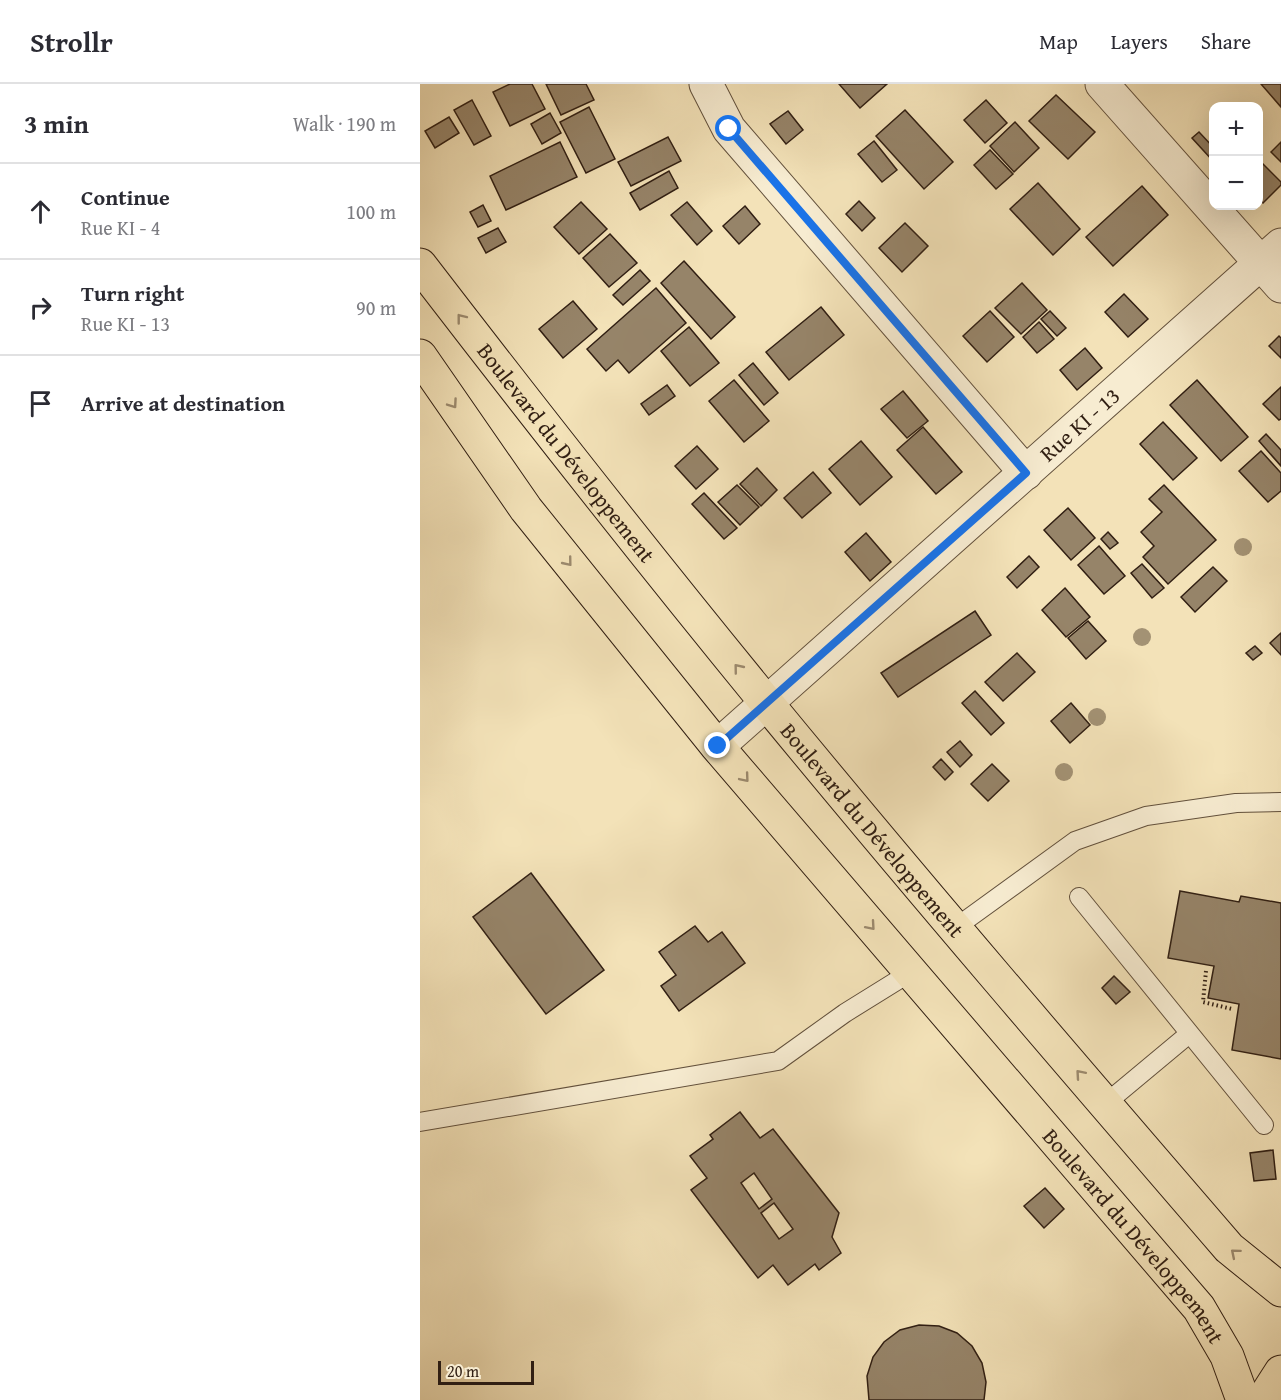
<!DOCTYPE html>
<html lang="en">
<head>
<meta charset="utf-8">
<style>
  :root { --surface:#fff; --page:#f7f7f7; --text:#2b2b33; --muted:#7c7c81; --line:#e1e1e2 }
  body { margin:0; font-family:"Gentium Book Plus",serif; background:var(--page); color:var(--text) }
  .controls { position:absolute; right:18px; top:18px; display:grid; overflow:hidden; border-radius:12px; box-shadow:0 6px 24px #0002 }
  .controls button { width:54px; height:54px; display:grid; place-items:center; padding:0; border:0; border-bottom:2px solid var(--line); background:var(--surface); color:var(--text); font:30px sans-serif }
  .scale { position:absolute; left:18px; bottom:15px; width:96px; box-sizing:border-box; padding-left:6px; border:3px solid #311f13; border-top:0; font-size:16px; line-height:21px; white-space:nowrap; color:#311f13; -webkit-text-stroke:4px #f7ecd1; paint-order:stroke }
  .stop { position:absolute; width:18px; height:18px; margin:-14px; border:4px solid #1a73e8; border-radius:50%; background:#fff }
  .stop.end { background:#1a73e8; border-color:#fff; box-shadow:0 2px 6px #0008 }
  .list { margin:0; padding:0; list-style:none }
  h2 { display:flex; justify-content:space-between; align-items:center; height:78px; margin:0; padding:0 24px; font-size:26px }
  h2 small { font-size:20px; font-weight:400; color:var(--muted) }
  .list li { display:grid; grid-template-columns:39px 1fr auto; gap:18px; align-items:center; box-sizing:border-box; height:96px; padding:0 24px; border-top:2px solid var(--line) }
  .list b { display:block; font-size:22px; white-space:nowrap }
  .list p { margin:0; font-size:20px; white-space:nowrap; color:var(--muted) }
  .list em { font-size:20px; font-style:normal; color:var(--muted) }
  .icon { flex:none; width:33px; height:33px; fill:none; stroke:currentColor; stroke-width:2; stroke-linecap:round; stroke-linejoin:round }
  .map { position:relative; flex:none; width:861px; height:1316px; overflow:hidden }
  header { display:flex; align-items:center; gap:36px; box-sizing:border-box; height:84px; padding:0 30px; background:var(--surface); border-bottom:2px solid var(--line) }
  header strong { font-size:28px }
  nav { display:flex; gap:33px; margin-inline-start:auto; font-size:21px }
  main { display:flex }
  aside { flex:1; background:var(--surface) }
  .map>svg:first-child { display:block }
</style>
</head>
<body>
<header>
<strong>Strollr</strong>
<nav><a>Map</a><a>Layers</a><a>Share</a></nav>
</header>
<main>
<aside>
<h2>3 min<small>Walk · 190 m</small></h2>
<ul class="list">
<li><svg class="icon" aria-label="ahead" viewBox="0 0 24 24"><path d="M12 20V5M6 11l6-6 6 6"/></svg><div><b>Continue</b><p>Rue KI - 4</p></div><em>100 m</em></li>
<li><svg class="icon" aria-label="right" viewBox="0 0 24 24"><path d="M7 20v-9h11M14 6l5 5-5 5"/></svg><div><b>Turn right</b><p>Rue KI - 13</p></div><em>90 m</em></li>
<li><svg class="icon" aria-label="arrive" viewBox="0 0 24 24"><path d="M6 21V4h12l-3 4 3 4H6"/></svg><div><b>Arrive at destination</b></div></li>
</ul>
</aside>
<div class="map">
<svg width="861" height="1316" viewBox="0 0 861 1316">
  <rect width="100%" height="100%" fill="#f3e2b8"/>
  <filter id="stains"><feTurbulence type="fractalNoise" baseFrequency=".00333" numOctaves="4"/><feColorMatrix values="0 0 0 0 .2 0 0 0 0 .09 0 0 0 0 .02 0 0 0 .5 -.17"/></filter>
  <radialGradient id="worn" r=".72"><stop offset=".6" stop-color="#630" stop-opacity="0"/><stop offset="1" stop-color="#630" stop-opacity=".3"/></radialGradient>
  <!-- building -->
  <g fill="#968469" stroke="#311f13" stroke-width="1.5" fill-rule="evenodd">
    <polygon points="90,0 112,0 125,25 90,42 73,8"/>
    <polygon points="126,0 166,0 174,16 141,31"/>
    <polygon points="419,0 467,0 440,24"/>
    <polygon points="841,0 861,0 861,23"/>
    <polygon points="636,11 675,48 648,75 609,37"/>
    <polygon points="52,16 71,52 54,61 34,26"/>
    <polygon points="566,16 587,39 565,59 544,36"/>
    <polygon points="169,23 195,75 166,89 140,38"/>
    <polygon points="485,26 533,78 504,105 456,52"/>
    <polygon points="368,27 383,46 366,60 350,40"/>
    <polygon points="130,29 141,49 122,60 111,40"/>
    <polygon points="29,33 39,49 15,64 5,47"/>
    <polygon points="595,38 619,64 594,88 570,62"/>
    <polygon points="779,48 794,64 793,77 772,54"/>
    <polygon points="248,53 261,77 211,102 198,78"/>
    <polygon points="454,57 477,86 462,98 438,70"/>
    <polygon points="140,58 157,93 86,126 70,92"/>
    <polygon points="861,58 861,78 851,68"/>
    <polygon points="570,66 593,90 576,105 554,81"/>
    <polygon points="838,75 861,98 861,101 843,119 838,114"/>
    <polygon points="249,87 258,104 220,126 210,109"/>
    <polygon points="618,99 660,145 633,171 590,125"/>
    <polygon points="722,102 748,131 693,182 666,153"/>
    <polygon points="439,117 455,134 442,147 426,130"/>
    <polygon points="161,118 187,145 159,170 134,143"/>
    <polygon points="267,118 292,147 277,161 251,131"/>
    <polygon points="63,121 71,137 58,143 50,128"/>
    <polygon points="325,122 340,140 319,160 303,142"/>
    <polygon points="485,139 508,162 482,188 459,164"/>
    <polygon points="78,144 86,158 66,169 58,154"/>
    <polygon points="190,150 217,179 189,203 163,174"/>
    <polygon points="264,177 315,233 291,255 241,199"/>
    <polygon points="220,186 230,197 203,221 193,211"/>
    <polygon points="602,199 627,226 601,250 575,224"/>
    <polygon points="236,204 266,239 209,289 198,276 186,287 167,265"/>
    <polygon points="704,210 728,235 708,253 685,228"/>
    <polygon points="153,217 177,245 143,274 119,245"/>
    <polygon points="401,223 424,251 369,296 346,268"/>
    <polygon points="570,227 594,253 567,278 543,252"/>
    <polygon points="630,227 646,244 637,252 621,235"/>
    <polygon points="619,238 634,255 617,269 603,253"/>
    <polygon points="269,243 299,279 270,302 241,267"/>
    <polygon points="859,252 861,254 861,274 849,262"/>
    <polygon points="665,264 682,284 657,306 640,286"/>
    <polygon points="333,279 358,309 344,321 319,291"/>
    <polygon points="314,296 349,337 324,358 289,317"/>
    <polygon points="777,296 828,353 801,377 750,321"/>
    <polygon points="247,301 255,312 229,331 221,320"/>
    <polygon points="861,303 861,335 859,336 843,320"/>
    <polygon points="483,307 508,337 487,354 461,325"/>
    <polygon points="743,338 777,374 753,396 720,360"/>
    <polygon points="503,343 542,388 516,410 477,366"/>
    <polygon points="846,350 861,366 861,382 839,357"/>
    <polygon points="441,357 472,393 440,421 409,385"/>
    <polygon points="277,362 298,385 276,405 255,382"/>
    <polygon points="841,367 861,389 861,407 848,418 819,387"/>
    <polygon points="337,384 357,406 341,422 320,400"/>
    <polygon points="393,388 411,409 382,434 364,414"/>
    <polygon points="317,401 339,423 320,441 298,418"/>
    <polygon points="744,401 796,456 748,500 723,473 734,462 721,448 742,428 729,415"/>
    <polygon points="284,409 317,444 304,455 272,420"/>
    <polygon points="648,424 675,454 651,476 624,446"/>
    <polygon points="688,448 698,459 690,465 681,455"/>
    <polygon points="446,449 471,478 450,497 425,468"/>
    <polygon points="679,462 705,492 684,510 658,481"/>
    <polygon points="609,472 619,483 597,504 587,493"/>
    <polygon points="722,480 744,504 732,514 711,489"/>
    <polygon points="793,483 807,497 775,528 761,513"/>
    <polygon points="645,504 670,533 646,553 622,526"/>
    <polygon points="555,527 571,551 478,613 461,589"/>
    <polygon points="668,537 686,557 666,575 648,554"/>
    <polygon points="861,549 861,571 850,559"/>
    <polygon points="835,562 842,569 833,576 826,569"/>
    <polygon points="597,569 615,588 583,617 565,598"/>
    <polygon points="555,607 584,639 571,651 542,619"/>
    <polygon points="651,619 670,641 650,659 631,637"/>
    <polygon points="540,657 552,671 540,683 527,668"/>
    <polygon points="521,675 533,688 525,696 513,683"/>
    <polygon points="572,680 589,697 568,717 551,700"/>
    <polygon points="111,789 184,886 126,930 53,833"/>
    <polygon points="760,807 819,818 821,812 861,819 861,975 812,966 819,920 788,914 794,882 748,874"/>
    <polygon points="275,842 288,858 302,848 325,879 259,927 241,902 256,891 239,868"/>
    <polygon points="694,892 710,908 696,920 682,904"/>
    <path d="M320,1028L340,1054L353,1045L419,1129L412,1153L421,1169L399,1186L395,1180L368,1201L353,1181L338,1194L271,1106L287,1094L270,1072L293,1055L290,1051ZM334,1089L352,1115L339,1125L321,1099ZM354,1119L373,1145L359,1155L341,1129Z"/>
    <polygon points="853,1066 856,1095 834,1097 830,1069"/>
    <polygon points="625,1104 644,1125 624,1144 604,1122"/>
    <polygon points="499,1241 519,1242 537,1249 552,1262 562,1279 566,1298 564,1316 449,1316 447,1292 453,1273 464,1258 480,1246"/>
  </g>
  <g fill="none" stroke-linecap="round" stroke-linejoin="round">
    <defs>
      <g id="lane">
        <polyline points="659,813 844,1041"/>
        <polyline points="535,844 655,757 726,732 816,719 861,718"/>
        <polyline points="685,1020 769,950"/>
        <polyline points="0,1038 358,977 425,929 491,888"/>
      </g>
      <g id="street">
        <polyline points="286,0 309,45 606,389"/>
        <polyline points="682,0 861,202"/>
        <path id="s1" d="M298,662L861,161"/>
      </g>
      <g id="highway">
        <path id="s2" d="M0,181C113,328 228,474 345,617C497,802 653,983 809,1164L861,1206"/>
        <path id="s3" d="M0,272L106,425L296,661L779,1224L807,1272L823,1316"/>
        <polyline points="843,1316 861,1288"/>
      </g>
    </defs>
    <!-- lane casing -->
    <use href="#lane" stroke="#62503c" stroke-width="20"/>
    <!-- street casing -->
    <use href="#street" stroke="#62503c" stroke-width="35"/>
    <!-- highway casing -->
    <use href="#highway" stroke="#311f13" stroke-width="35"/>
    <!-- path -->
    <polyline stroke="#311f13" stroke-width="4" stroke-dasharray="1.5 3" stroke-linecap="butt" points="786,887 783,918 812,925"/>
    <!-- lane -->
    <use href="#lane" stroke="#f7ecd1" stroke-width="18"/>
    <!-- street -->
    <use href="#street" stroke="#f7ecd1" stroke-width="33"/>
    <!-- highway -->
    <use href="#highway" stroke="#f3e2b8" stroke-width="33"/>
  </g>
  <!-- trees -->
  <g fill="#a39274">
    <circle cx="823" cy="463" r="9"/>
    <circle cx="722" cy="553" r="9"/>
    <circle cx="677" cy="633" r="9"/>
    <circle cx="644" cy="688" r="9"/>
  </g>
  <!-- one-way arrows -->
  <defs><path id="oneway-chevron" d="M-2-3.5L2.5 0L-2 3.5" fill="none" stroke-width="1.6" stroke-linecap="round" stroke-linejoin="round" transform="scale(1.5)"/></defs>
  <g stroke="#9c8a6e">
    <use href="#oneway-chevron" transform="translate(41 234) rotate(-128)"/>
    <use href="#oneway-chevron" transform="translate(33 320) rotate(55)"/>
    <use href="#oneway-chevron" transform="translate(148 478) rotate(51)"/>
    <use href="#oneway-chevron" transform="translate(318 584) rotate(-129)"/>
    <use href="#oneway-chevron" transform="translate(325 694) rotate(50)"/>
    <use href="#oneway-chevron" transform="translate(451 842) rotate(49)"/>
    <use href="#oneway-chevron" transform="translate(660 990) rotate(-131)"/>
    <use href="#oneway-chevron" transform="translate(815 1169) rotate(-140)"/>
  </g>
  <g fill="none" stroke-linecap="round" stroke-linejoin="round">
    <!-- route -->
    <polyline stroke="#1a73e8" stroke-width="8" points="298,662 606,389 309,45"/>
  </g>
  <g text-anchor="middle" stroke-width="4.5" stroke-linejoin="round" paint-order="stroke">
    <!-- street labels -->
    <g font-size="22" fill="#311f13" stroke="#f7ecd1">
      <text dy="8" stroke="none"><textPath href="#s1" startOffset="484">Rue KI - 13</textPath></text>
      <text dy="8" stroke="none"><textPath href="#s2" startOffset="238">Boulevard du Développement</textPath></text>
      <text dy="8" stroke="none"><textPath href="#s2" startOffset="724">Boulevard du Développement</textPath></text>
      <text dy="8" stroke="none"><textPath href="#s3" startOffset="1134">Boulevard du Développement</textPath></text>
    </g>
  </g>
  <rect width="100%" height="100%" filter="url(#stains)"/>
  <rect width="100%" height="100%" fill="url(#worn)"/>
</svg>
<div class="controls">
<button>+</button>
<button>−</button>
</div>
<div class="scale">20 m</div>
<div class="stop" style="left:309px;top:45px"></div>
<div class="stop end" style="left:298px;top:662px"></div>
</div>
</main>
</body>
</html>
